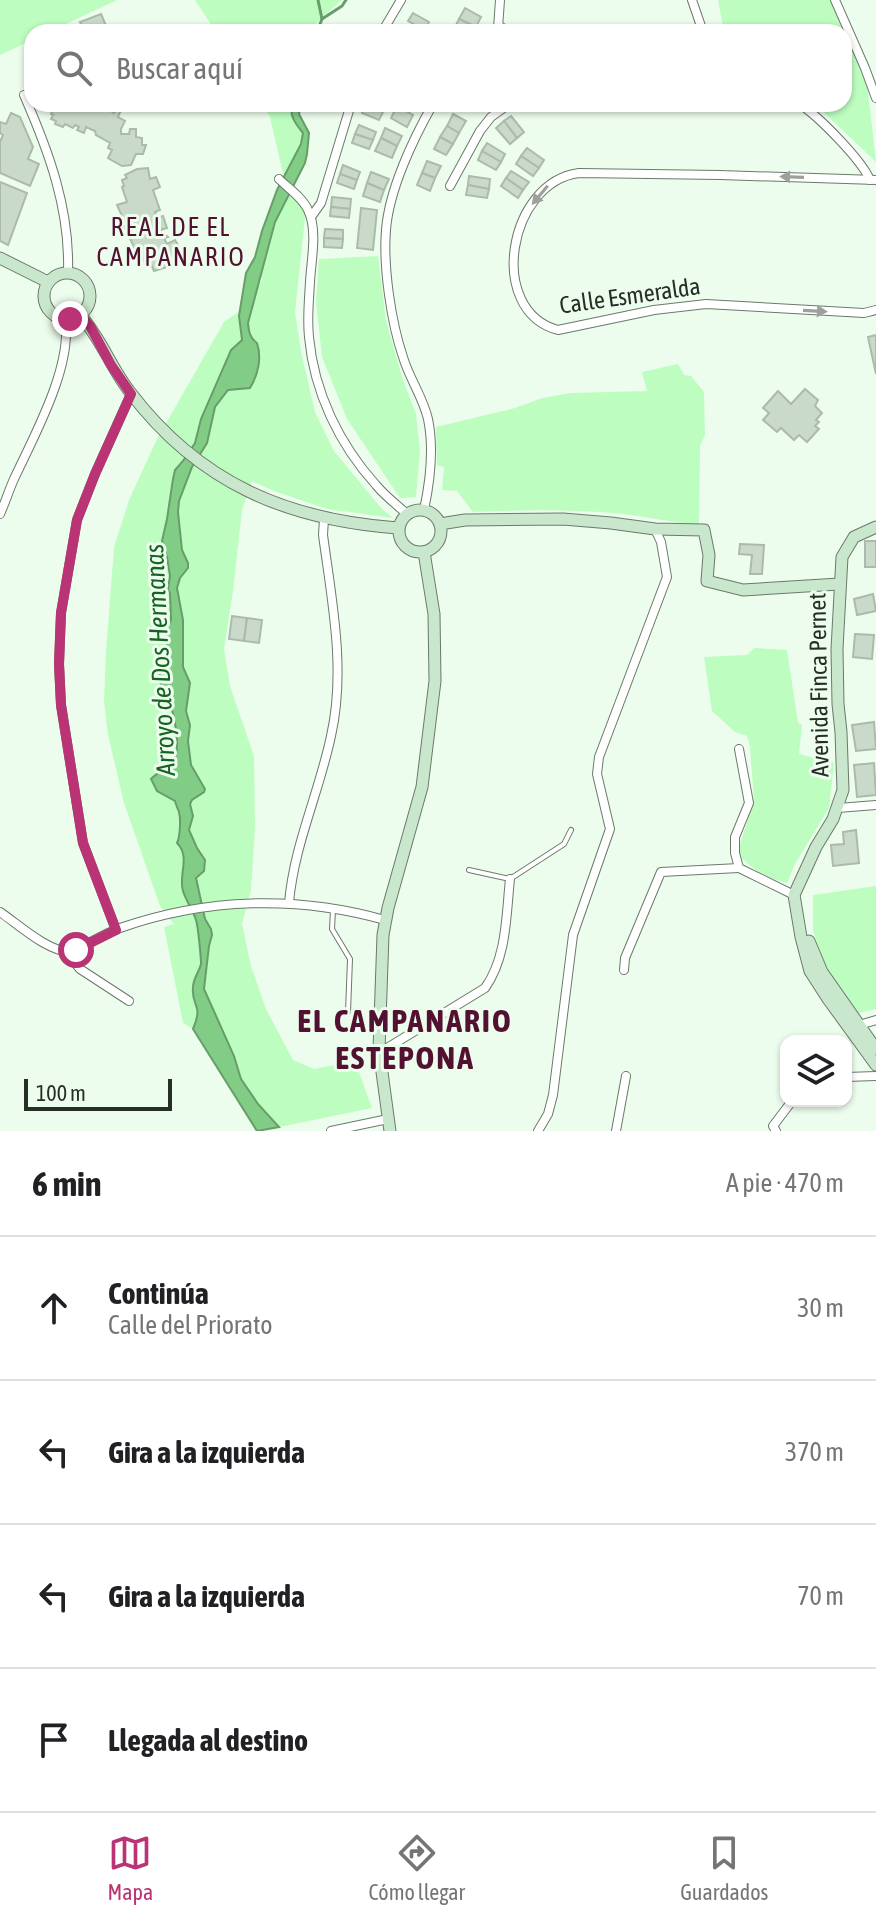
<!DOCTYPE html>
<html lang="es">
<head>
<meta charset="utf-8">
<style>
  :root { --surface:#fff; --page:#f2f2f2; --text:#202124; --muted:#757577; --line:#e0e0e0; --accent:#ba3374 }
  body { margin:0; font-family:"Asap Condensed",sans-serif; background:var(--page); color:var(--text) }
  .controls { position:absolute; right:24px; bottom:24px; display:grid; overflow:hidden; border-radius:16px; box-shadow:0 2px 6px #0004 }
  .controls button { width:72px; height:72px; display:grid; place-items:center; padding:0; border:0; border-bottom:2px solid var(--line); background:var(--surface); color:var(--text); font:40px sans-serif }
  .scale { position:absolute; left:24px; bottom:20px; width:148px; box-sizing:border-box; padding-left:8px; border:4px solid #272d27; border-top:0; font-size:22px; line-height:28px; white-space:nowrap; color:#272d27; -webkit-text-stroke:6px #edfded; paint-order:stroke }
  .stop { position:absolute; width:24px; height:24px; margin:-18px; border:6px solid #ba3374; border-radius:50%; background:#fff }
  .stop.end { background:#ba3374; border-color:#fff; box-shadow:0 2px 8px #0008 }
  .list { margin:0; padding:0; list-style:none }
  h2 { display:flex; justify-content:space-between; align-items:center; height:104px; margin:0; padding:0 32px; font-size:34px }
  h2 small { font-size:26px; font-weight:400; color:var(--muted) }
  .list li { display:grid; grid-template-columns:52px 1fr auto; gap:24px; align-items:center; box-sizing:border-box; height:144px; padding:0 32px; border-top:2px solid var(--line) }
  .list b { display:block; font-size:30px; white-space:nowrap }
  .list p { margin:0; font-size:26px; white-space:nowrap; color:var(--muted) }
  .list em { font-size:26px; font-style:normal; color:var(--muted) }
  .icon { flex:none; width:44px; height:44px; fill:none; stroke:currentColor; stroke-width:2; stroke-linecap:round; stroke-linejoin:round }
  .map { position:relative; flex:none; width:876px; height:1131px; overflow:hidden }
  .search { position:absolute; background:var(--surface); box-shadow:0 2px 6px #0004; left:24px; right:24px; top:24px; height:88px; display:flex; align-items:center; gap:20px; box-sizing:border-box; padding:0 28px; border-radius:24px; color:var(--muted); font-size:30px }
  .sheet { height:680px; background:var(--surface) }
  nav { display:flex; justify-content:space-around; align-items:center; box-sizing:border-box; height:112px; border-top:2px solid var(--line); background:var(--surface); font-size:22px; color:var(--muted) }
  nav a { display:grid; justify-items:center; gap:4px }
  nav .on { color:var(--accent) }
  .map>svg:first-child { display:block }
</style>
</head>
<body>
<div class="map">
<svg width="876" height="1131" viewBox="0 0 876 1131">
  <rect width="100%" height="100%" fill="#edfded"/>
  <!-- green -->
  <g fill="#bdfdc0">
    <polygon points="0,0 117,0 49,32 32,32 32,40 0,55"/>
    <polygon points="195,0 342,0 317,22 314,32 216,32"/>
    <polygon points="718,0 831,0 843,32 724,32"/>
    <polygon points="844,34 867,83 876,162 815,104 844,104"/>
    <path d="M262,104H291C288,116 296,123 303,133L301,144L284,178L270,117Z"/>
    <polygon points="288,194 306,209 295,312 301,351 315,412 334,451 382,509 393,518 327,509 274,491 252,481 242,510 233,591 224,649 230,686 254,756 255,827 251,890 242,924 251,966 266,1009 293,1060 314,1069 355,1061 372,1108 260,1131 193,1029 183,1023 164,927 174,924 160,906 124,803 108,735 104,702 106,651 114,547 129,500 157,439 224,322 241,310 263,279 261,277 275,222"/>
    <polygon points="378,256 386,320 402,377 416,414 420,451 416,497 400,498 347,419 322,357 316,302 319,259"/>
    <path d="M678,364L684,375L691,376L704,392L705,435L700,446L699,524C670,523 641,515 612,513C565,509 519,510 473,512L457,491L442,490L444,467L437,465L436,427L515,408L542,398L571,393L647,391L642,372Z"/>
    <path d="M754,648L787,650L798,723L802,725L799,754L834,763L829,808L795,864L787,883C766,878 751,869 737,853L754,801L750,746L747,736L735,732L712,711L704,657L747,655Z"/>
    <polygon points="876,886 876,1009 858,1013 830,977 813,931 813,895"/>
  </g>
  <!-- water -->
  <path fill="#82cd86" stroke="#679d6a" stroke-width="2" d="M293,104H301L299,114L309,133L307,154L305,163L275,222L248,323C249,331 249,337 257,343C262,358 258,375 250,388L228,390L215,407L207,443L192,467L179,501L178,512L182,550L188,563V568L180,578L177,588L183,620V667L190,683L186,711L190,725L188,741L191,765L205,789L204,792L192,800L190,804L193,816L189,830L197,848L205,860L204,871L196,878L205,919L211,929L212,935L209,946L204,989L234,1056L241,1079L258,1104L279,1127L257,1131L193,1029C204,1003 191,1008 193,987C193,979 199,972 201,964C201,957 198,926 196,920C193,910 186,901 183,891C178,875 191,857 177,843C180,837 181,820 179,812C178,809 176,805 175,801L157,791L151,779C158,772 170,767 175,757C182,742 170,687 156,679L161,673L162,662L167,644L165,633L171,620L170,593L168,590L170,576L167,557L162,541L167,519L173,479L175,470L183,461L195,443L201,419L231,350L242,340L239,316L246,273L255,257L262,231L277,190L301,144L303,133C296,124 288,115 293,104Z"/>
  <g fill="none" stroke-linecap="round" stroke-linejoin="round">
    <!-- stream -->
    <g stroke="#679d6a" stroke-width="3">
      <polyline points="318,0 322,19 320,24"/>
      <polyline points="322,19 342,6 346,0"/>
    </g>
  </g>
  <!-- building -->
  <g fill="#cadaca" stroke="#abbaab" stroke-width="2">
    <polygon points="465,8 481,17 476,27 459,19"/>
    <polygon points="413,13 429,22 424,30 408,21"/>
    <polygon points="101,14 107,28 97,32 85,32 80,22"/>
    <polygon points="459,19 476,27 473,32 453,31"/>
    <polygon points="55,104 83,104 87,106 88,104 100,104 114,113 118,106 122,108 118,117 125,121 121,129 121,134 129,134 130,129 136,129 136,137 142,138 142,145 146,145 143,154 136,154 131,165 122,166 108,158 112,150 108,148 110,143 96,135 95,131 86,127 84,133 77,130 79,127 75,125 73,128 65,124 63,127 55,124 56,121 51,119 53,115 51,114"/>
    <polygon points="366,104 383,112 379,120 362,113"/>
    <polygon points="397,106 413,115 407,127 391,118"/>
    <polygon points="11,113 20,117 33,147 28,159 39,164 30,186 0,173 0,142 3,135 0,133 0,122 6,124"/>
    <polygon points="453,114 466,121 459,133 447,126"/>
    <polygon points="511,116 524,132 517,138 504,121"/>
    <polygon points="504,121 517,138 510,144 496,128"/>
    <polygon points="359,125 376,132 373,140 355,134"/>
    <polygon points="447,126 459,133 453,144 440,137"/>
    <polygon points="385,128 402,136 397,146 381,138"/>
    <polygon points="355,134 373,140 369,149 352,143"/>
    <polygon points="440,137 453,144 446,155 434,149"/>
    <polygon points="381,138 397,146 392,158 375,151"/>
    <polygon points="487,143 505,154 501,162 482,151"/>
    <polygon points="527,148 544,160 539,168 521,156"/>
    <polygon points="482,151 501,162 496,170 478,160"/>
    <polygon points="521,156 539,168 533,176 516,164"/>
    <polygon points="427,161 441,166 435,178 422,173"/>
    <polygon points="343,165 360,172 357,180 340,174"/>
    <polygon points="148,168 150,179 156,177 160,187 153,190 160,210 155,212 157,218 163,216 167,228 160,230 168,237 164,238 167,244 175,240 178,245 174,247 177,254 173,256 176,264 154,271 149,260 145,263 138,248 135,249 123,224 125,223 117,205 127,202 122,187 124,186 122,180 127,178 125,175 137,169"/>
    <polygon points="511,171 529,182 523,190 506,178"/>
    <polygon points="371,172 389,179 384,190 367,183"/>
    <polygon points="422,173 435,178 430,191 417,185"/>
    <polygon points="340,174 357,180 354,189 337,183"/>
    <polygon points="469,176 490,179 489,189 468,185"/>
    <polygon points="506,178 523,190 518,198 501,186"/>
    <polygon points="0,182 27,193 8,245 0,241"/>
    <polygon points="367,183 384,190 380,202 363,196"/>
    <polygon points="468,185 489,189 487,198 466,195"/>
    <polygon points="332,197 351,199 350,209 331,207"/>
    <polygon points="331,207 350,209 349,218 330,216"/>
    <polygon points="361,208 377,210 373,250 357,248"/>
    <polygon points="325,229 343,230 343,239 324,238"/>
    <polygon points="324,238 343,239 342,248 324,247"/>
    <polygon points="876,335 876,374 868,337"/>
    <polygon points="805,389 818,400 815,406 822,413 816,420 819,422 815,426 819,429 807,442 799,435 794,440 781,428 777,432 763,420 769,413 763,408 778,391 791,404"/>
    <rect x="865" y="541" width="11" height="26"/>
    <polygon points="740,544 764,545 762,574 750,574 752,555 739,554"/>
    <polygon points="873,594 876,611 857,615 854,599"/>
    <polygon points="232,616 247,618 244,641 229,639"/>
    <polygon points="247,618 262,620 259,643 244,641"/>
    <polygon points="855,634 874,635 872,659 853,657"/>
    <polygon points="874,722 876,749 856,751 852,725"/>
    <polygon points="874,763 876,795 857,797 854,765"/>
    <polygon points="856,830 859,863 833,866 831,845 844,844 843,832"/>
  </g>
  <g fill="none" stroke-linecap="round" stroke-linejoin="round">
    <defs>
      <g id="lane">
        <polyline points="469,870 510,879 564,844 571,830"/>
        <polyline points="333,910 332,929 350,959 348,1012"/>
      </g>
      <g id="street">
        <polyline points="692,0 703,32"/>
        <polyline points="835,0 865,68 876,98"/>
        <polyline points="498,28 500,0"/>
        <polyline points="382,32 401,0"/>
        <polyline points="491,32 501,27 510,32"/>
        <polyline points="570,32 605,29 635,32"/>
        <path d="M24,95C49,152 70,209 68,272"/>
        <path d="M800,104C819,117 861,159 870,180"/>
        <path d="M279,179C288,188 303,198 308,210C318,230 311,261 310,282C309,300 307,319 309,337C314,392 339,444 376,485C385,496 397,505 407,514"/>
        <path d="M876,180L720,175L579,173C508,182 486,311 558,330L654,310L706,304L864,313L876,310"/>
        <polyline points="450,186 480,131 491,117 509,104"/>
        <polyline points="311,217 321,203 351,104"/>
        <path d="M424,510C430,482 434,448 428,419C423,397 409,378 403,357C391,322 383,266 386,230C389,190 413,139 433,104"/>
        <path d="M0,514C5,503 9,490 14,479C34,436 73,366 65,319"/>
        <polyline points="739,749 749,803 735,837 735,853 739,868 794,895"/>
        <polyline points="838,808 876,805"/>
        <path d="M289,903C294,845 319,793 331,736C346,670 332,602 323,535L324,519"/>
        <path d="M0,912C19,925 48,952 71,952C87,945 103,934 120,928C206,898 297,895 385,920"/>
        <polyline points="116,930 83,843 61,705 59,664 61,613 77,520 95,474 131,394"/>
        <polyline points="66,952 80,969 129,1001"/>
        <polyline points="624,970 625,958 661,872 739,868"/>
        <polyline points="859,1025 876,1020"/>
        <path d="M379,1053L485,988C507,957 506,916 510,879"/>
        <polyline points="846,1077 876,1076"/>
        <polyline points="331,1131 388,1119"/>
        <polyline points="538,1131 548,1114 553,1095 573,935 610,829 597,774 599,757 667,577 661,542 655,529"/>
        <polyline points="616,1131 626,1076"/>
        <polyline points="776,1131 773,1126 792,1101"/>
      </g>
      <g id="secondary">
        <polyline points="0,258 48,282"/>
        <circle cx="67" cy="296" r="23"/>
        <path d="M80,315C101,338 111,368 130,392C199,483 287,520 398,528"/>
        <circle cx="420" cy="531" r="21"/>
        <polyline points="440,524 465,520 563,519 611,523 655,529 704,530 709,555 707,581 743,590 839,584"/>
        <polyline points="876,527 854,537 842,557 837,649 838,704 841,732 843,790 833,819 816,847 794,895 801,937 810,971 828,999 876,1065"/>
        <polyline points="809,941 822,972 876,1049"/>
        <polyline points="390,1131 379,1050 383,935 388,908 422,787 435,681 434,614 424,552"/>
      </g>
    </defs>
    <!-- lane casing -->
    <use href="#lane" stroke="#6b796b" stroke-width="6"/>
    <!-- street casing -->
    <use href="#street" stroke="#6b796b" stroke-width="10"/>
    <!-- secondary casing -->
    <use href="#secondary" stroke="#6b796b" stroke-width="13"/>
    <!-- lane -->
    <use href="#lane" stroke="#fff" stroke-width="4"/>
    <!-- street -->
    <use href="#street" stroke="#fff" stroke-width="8"/>
    <!-- secondary -->
    <use href="#secondary" stroke="#c9e7cc" stroke-width="11"/>
  </g>
  <!-- one-way arrows -->
  <defs><path id="oneway-solid" d="M-6-.8H1V-3.2L6.5 0L1 3.2V.8H-6Z" transform="scale(2)"/></defs>
  <g fill="#9ea09e">
    <use href="#oneway-solid" transform="translate(792 177) rotate(-178)"/>
    <use href="#oneway-solid" transform="translate(540 195) rotate(130)"/>
    <use href="#oneway-solid" transform="translate(815 311) rotate(3)"/>
  </g>
  <g fill="none" stroke-linecap="round" stroke-linejoin="round">
    <!-- route -->
    <polyline stroke="#ba3374" stroke-width="10" points="70,319 80,315 90,326 111,365 131,394 95,474 77,520 61,613 59,664 61,705 83,843 116,930 76,950"/>
  </g>
  <g text-anchor="middle" stroke-width="6" stroke-linejoin="round" paint-order="stroke">
    <!-- street labels -->
    <g font-size="24" fill="#272d27" stroke="#edfded">
      <text transform="translate(630 296) rotate(-8)" y="8">Calle Esmeralda</text>
      <text transform="translate(819 685) rotate(-91)" y="8">Avenida Finca Pernet</text>
    </g>
    <!-- neighbourhood labels -->
    <g font-size="26" letter-spacing="2" fill="#521130" stroke="#edfded">
      <text x="171" y="236">REAL DE EL<tspan x="171" dy="30">CAMPANARIO</tspan></text>
    </g>
    <!-- water labels -->
    <g font-size="26" font-style="italic" fill="#156422" stroke="#edfded">
      <text transform="translate(160 660) rotate(-93)" y="9">Arroyo de Dos Hermanas</text>
    </g>
    <!-- district labels -->
    <g font-size="32" font-weight="bold" letter-spacing="2" fill="#521130" stroke="#edfded">
      <text x="405" y="1032">EL CAMPANARIO<tspan x="405" dy="37">ESTEPONA</tspan></text>
    </g>
  </g>
</svg>
<div class="controls">
<button><svg class="icon" aria-label="layers" viewBox="0 0 24 24"><path d="M12 4l9 5-9 5-9-5zM3 14l9 5 9-5"/></svg></button>
</div>
<div class="scale">100 m</div>
<div class="stop" style="left:76px;top:950px"></div>
<div class="stop end" style="left:70px;top:319px"></div>
<div class="search"><svg class="icon" aria-label="search" viewBox="0 0 24 24"><circle cx="10" cy="10" r="6"/><path d="M15 15l6 6"/></svg>Buscar aquí</div>
</div>
<section class="sheet">
<h2>6 min<small>A pie · 470 m</small></h2>
<ul class="list">
<li><svg class="icon" aria-label="ahead" viewBox="0 0 24 24"><path d="M12 20V5M6 11l6-6 6 6"/></svg><div><b>Continúa</b><p>Calle del Priorato</p></div><em>30 m</em></li>
<li><svg class="icon" aria-label="left" viewBox="0 0 24 24"><path d="M17 20v-9H6M10 6l-5 5 5 5"/></svg><div><b>Gira a la izquierda</b></div><em>370 m</em></li>
<li><svg class="icon" aria-label="left" viewBox="0 0 24 24"><path d="M17 20v-9H6M10 6l-5 5 5 5"/></svg><div><b>Gira a la izquierda</b></div><em>70 m</em></li>
<li><svg class="icon" aria-label="arrive" viewBox="0 0 24 24"><path d="M6 21V4h12l-3 4 3 4H6"/></svg><div><b>Llegada al destino</b></div></li>
</ul>
</section>
<nav>
<a class="on"><svg class="icon" aria-label="map" viewBox="0 0 24 24"><path d="M3 6l6-2 6 2 6-2v14l-6 2-6-2-6 2zM9 4v14M15 6v14"/></svg>Mapa</a>
<a><svg class="icon" aria-label="directions" viewBox="0 0 24 24"><path d="M12 3l9 9-9 9-9-9zM9 14v-3h6M13 9l2 2-2 2"/></svg>Cómo llegar</a>
<a><svg class="icon" aria-label="saved" viewBox="0 0 24 24"><path d="M7 4h10v16l-5-4-5 4z"/></svg>Guardados</a>
</nav>
</body>
</html>
